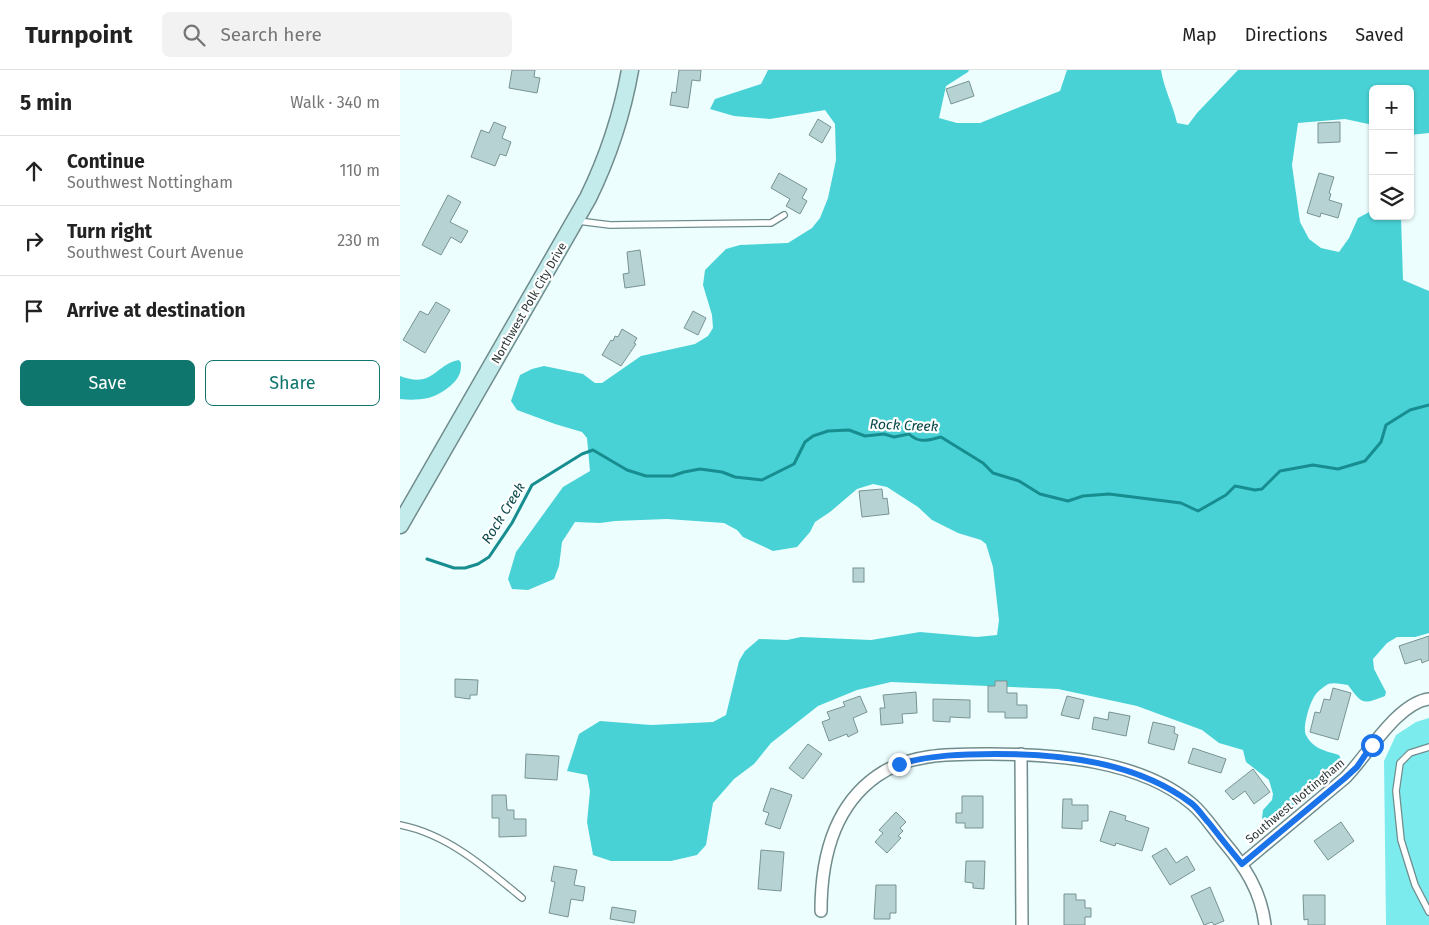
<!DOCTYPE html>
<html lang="en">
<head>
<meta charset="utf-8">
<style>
  :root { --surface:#fff; --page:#f2f2f2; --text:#222; --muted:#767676; --line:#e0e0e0; --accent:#0f766e }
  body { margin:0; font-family:"Fira Sans",sans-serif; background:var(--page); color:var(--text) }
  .controls { position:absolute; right:15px; top:15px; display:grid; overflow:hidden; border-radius:8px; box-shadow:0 1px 4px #0004 }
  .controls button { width:45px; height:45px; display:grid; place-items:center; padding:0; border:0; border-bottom:1px solid var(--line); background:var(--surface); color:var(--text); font:25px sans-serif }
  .stop { position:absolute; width:15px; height:15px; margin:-11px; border:4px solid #1a73e8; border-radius:50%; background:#fff }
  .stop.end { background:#1a73e8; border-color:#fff; box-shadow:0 1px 5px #0008 }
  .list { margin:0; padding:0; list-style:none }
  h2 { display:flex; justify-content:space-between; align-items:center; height:65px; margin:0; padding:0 20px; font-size:21px }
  h2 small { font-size:16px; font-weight:400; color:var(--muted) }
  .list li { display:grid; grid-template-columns:32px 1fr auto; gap:15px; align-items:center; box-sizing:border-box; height:70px; padding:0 20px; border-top:1px solid var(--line) }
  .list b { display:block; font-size:19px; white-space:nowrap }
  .list p { margin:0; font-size:16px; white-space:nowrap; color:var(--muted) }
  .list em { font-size:16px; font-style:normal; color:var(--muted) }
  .actions { display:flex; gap:10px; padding:15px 20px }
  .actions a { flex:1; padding:11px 0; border:1px solid var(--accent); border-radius:8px; text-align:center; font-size:18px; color:var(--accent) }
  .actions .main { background:var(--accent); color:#fff }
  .icon { flex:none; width:28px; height:28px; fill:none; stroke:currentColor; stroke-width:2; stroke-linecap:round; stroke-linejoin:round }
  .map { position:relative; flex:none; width:1029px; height:855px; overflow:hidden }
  header { display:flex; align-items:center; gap:30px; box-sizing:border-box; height:70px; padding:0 25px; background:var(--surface); border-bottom:1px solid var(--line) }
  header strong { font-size:24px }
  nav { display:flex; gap:28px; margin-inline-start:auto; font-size:18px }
  .search { width:350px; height:45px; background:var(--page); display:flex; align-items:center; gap:12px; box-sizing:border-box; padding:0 18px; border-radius:8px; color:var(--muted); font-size:19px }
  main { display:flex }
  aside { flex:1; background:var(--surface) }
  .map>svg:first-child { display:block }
</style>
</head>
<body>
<header>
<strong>Turnpoint</strong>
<div class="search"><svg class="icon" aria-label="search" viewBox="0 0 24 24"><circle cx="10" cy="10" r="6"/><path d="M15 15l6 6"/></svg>Search here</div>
<nav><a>Map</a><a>Directions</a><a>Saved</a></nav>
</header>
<main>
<aside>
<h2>5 min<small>Walk · 340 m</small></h2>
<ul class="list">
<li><svg class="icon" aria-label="ahead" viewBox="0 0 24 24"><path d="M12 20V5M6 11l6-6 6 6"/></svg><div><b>Continue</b><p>Southwest Nottingham</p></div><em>110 m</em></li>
<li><svg class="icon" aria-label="right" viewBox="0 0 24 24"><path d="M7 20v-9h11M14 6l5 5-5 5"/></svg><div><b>Turn right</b><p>Southwest Court Avenue</p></div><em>230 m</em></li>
<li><svg class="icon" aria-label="arrive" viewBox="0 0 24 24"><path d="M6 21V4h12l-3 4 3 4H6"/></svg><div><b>Arrive at destination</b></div></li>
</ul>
<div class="actions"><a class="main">Save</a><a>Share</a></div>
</aside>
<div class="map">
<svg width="1029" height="855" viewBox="0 0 1029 855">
  <rect width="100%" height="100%" fill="#edfeff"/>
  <!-- green -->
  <polygon fill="#7bebee" points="1029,648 1029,855 986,855 984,691 996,665 1016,652"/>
  <!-- forest -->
  <g fill="#48d2d6">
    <path d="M368,0H569L568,2L546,16L539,48L557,53H580L660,21L667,0H761C764,19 773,35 777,53L788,55L797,43L838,0H1029V63L1010,65V19H973V55L945,49L898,53L892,95L900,152L909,169L921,178L939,182L949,168L958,148L973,140V146H1000L1001,147L1003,210L1029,221V563L1015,567H997L987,573L973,589L974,599L986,622L985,626C962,635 962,634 948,615C942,614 934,612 928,614C925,616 918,621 916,624C910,631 902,658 906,665C913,679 926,681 939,685L941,689C927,717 902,732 878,751L862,749L863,740L872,730L873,724L869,710L846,692L843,680L819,673L802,660L737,636L658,619L491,612L457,620L418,636L371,673L354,694L334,709L313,733L306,775L297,785L271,791H211L193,785L187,752L190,721L187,705L167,701L179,664L200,651L251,655L313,652L326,645L339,591L345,581L359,569L387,570L401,567L471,570L520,562L577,567L597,565L599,550L593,497L586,474L581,470L558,463L532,450L518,437L487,417L473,414L457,419L430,442L415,452L410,462L397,477L373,481L343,467L337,460L324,453L267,449L215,451L200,453L175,452L162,472L159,496L154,509L128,520L112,519L108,509L116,482L163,417L190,401L187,368L182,362L155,354L117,340L111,331L120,305L132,299L144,296L183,304L195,313H202L241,286L295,274L308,266L313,258L312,245L303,215L305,200L326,179L340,175L388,173L412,158L420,148L428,128L436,90L435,54L425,40L370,49L334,46L310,39L315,29L361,14Z"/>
    <path d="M59,290L61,293C61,297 61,302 59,305C55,315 38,326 28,328C19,330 9,330 0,329V306C34,319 35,294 59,290Z"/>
  </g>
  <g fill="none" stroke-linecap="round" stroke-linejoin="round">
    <!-- stream -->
    <path stroke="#178d90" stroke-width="3" d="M27,489L54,498H65L78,494L89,487L112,453L132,415L182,384L193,380L227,400L246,406H272L284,402L300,399L322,402L335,407L362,410L394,394L405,372L413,366L428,361L449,360L465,366L484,364L494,367L509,364C520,374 528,370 541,367L583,393L593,403L619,411L640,424L668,431L683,426L709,424L781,433L798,441L826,425L835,416L855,420L862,419L880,401L913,395L938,399L965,391L981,372L986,355L1010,340L1029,335"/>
  </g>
  <!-- building -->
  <g fill="#b6d2d2" stroke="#789393">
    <polygon points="112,0 135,0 134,7 140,8 137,23 109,18"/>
    <polygon points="279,0 301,0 300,11 292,10 288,38 270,35 272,22 276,23"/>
    <polygon points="569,11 574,26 551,34 546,19"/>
    <polygon points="418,49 431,57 422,73 409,65"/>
    <polygon points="94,52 106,57 102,68 111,72 106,86 100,84 95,96 71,87 81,60 89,63"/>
    <polygon points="940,52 940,72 918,73 918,53"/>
    <polygon points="379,103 407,119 402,128 407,131 400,144 386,136 390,129 371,118"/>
    <polygon points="919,103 934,107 929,123 931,124 929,130 942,134 938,148 921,143 920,147 907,143"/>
    <polygon points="48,125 61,132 50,152 68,161 61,173 51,167 41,185 22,175"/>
    <polygon points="240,180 245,215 225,218 223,204 229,203 227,182"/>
    <polygon points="36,232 50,240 25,283 3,270 20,241 28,245"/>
    <polygon points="293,241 306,248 298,265 284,258"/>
    <polygon points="222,259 237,268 234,273 236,274 221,296 202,285 211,270 213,271 215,266 218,267"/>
    <polygon points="482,419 483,429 487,428 489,444 462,447 459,421"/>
    <rect x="453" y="498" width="11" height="14"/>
    <polygon points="1029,566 1029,590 1022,593 1021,589 1005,594 999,576"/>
    <polygon points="55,609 78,610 77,625 70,625 70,629 55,627"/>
    <polygon points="595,611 607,611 607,623 617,623 617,635 627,635 627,648 605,648 605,642 588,642 588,616 595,616"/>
    <polygon points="933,618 951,623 938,670 910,662 915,642 920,643 924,629 930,630"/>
    <polygon points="516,622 517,643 502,644 503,653 481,655 480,638 485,638 483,625"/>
    <polygon points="460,626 467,642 453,648 458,662 448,667 447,664 429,671 422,652 430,649 427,642 445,636 443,632"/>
    <polygon points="667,626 684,630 679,649 661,645"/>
    <polygon points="533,629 570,630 570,648 550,647 550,652 533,651"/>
    <polygon points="709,642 730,646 726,666 692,659 694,647 708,650"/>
    <polygon points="753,652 775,657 774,663 778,665 774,680 748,673"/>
    <polygon points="408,674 422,684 403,709 389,698"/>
    <polygon points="793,678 826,689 821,703 788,693"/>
    <polygon points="126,684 159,686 157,710 125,708"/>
    <polygon points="853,699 870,722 854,734 845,721 833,730 825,721"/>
    <polygon points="371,718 392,725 380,759 365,754 369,743 363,741"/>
    <polygon points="92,725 106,725 107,740 114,740 114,749 126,749 126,766 99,767 99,748 92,748"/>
    <polygon points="562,726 583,726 583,758 565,758 565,753 556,753 556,743 562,743"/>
    <polygon points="663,729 672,729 672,735 688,735 688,751 682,751 682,759 662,758"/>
    <polygon points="710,741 726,746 725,750 749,758 742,781 716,773 715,776 700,771"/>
    <polygon points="496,742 506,752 500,758 503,761 498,766 501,768 487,783 475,772 483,763 479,760"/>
    <polygon points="941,752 954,771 928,790 914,771"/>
    <polygon points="766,778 776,793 787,786 795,800 770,815 752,786"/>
    <polygon points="361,780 384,782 381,821 358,819"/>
    <polygon points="566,791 585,791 584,819 573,818 573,813 565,812"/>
    <polygon points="154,796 177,800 174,815 185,817 183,831 171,829 168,847 149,843 155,812 151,811"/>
    <polygon points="476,815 496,815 496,843 490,843 490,849 474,849"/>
    <polygon points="810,817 824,851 814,855 812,852 804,855 791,826"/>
    <polygon points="664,824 676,824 676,830 685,830 685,838 691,838 691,847 685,847 685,855 664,855"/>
    <polygon points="903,825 925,825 925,855 908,855 908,849 904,850"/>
    <polygon points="212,837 236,841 234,853 210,849"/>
  </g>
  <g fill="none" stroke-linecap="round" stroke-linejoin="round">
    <defs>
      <g id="lane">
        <polyline points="178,151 210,155 371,153 384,145"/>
        <polyline points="1029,677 1010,683 1000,693 996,721 1001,770 1015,815 1029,842"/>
        <path d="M0,755C47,764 86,798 122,828"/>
      </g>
      <g id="street">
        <polyline points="621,684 622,855"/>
        <path d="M842,794L945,708C967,686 997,633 1029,629"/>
        <path d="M421,841C421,791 433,737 477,706C509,683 552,684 590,684C656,684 740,690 792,734C804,744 814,760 824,772C845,797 861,821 865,855"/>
      </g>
      <path id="secondary" d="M0,455L188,128C208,87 222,45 230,0"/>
    </defs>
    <!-- lane casing -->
    <use href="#lane" stroke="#718c8c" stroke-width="8"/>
    <!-- street casing -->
    <use href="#street" stroke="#718c8c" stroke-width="14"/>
    <!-- secondary casing -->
    <use href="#secondary" stroke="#718c8c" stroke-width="19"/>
    <!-- lane -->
    <use href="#lane" stroke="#fff" stroke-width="5.5"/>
    <!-- street -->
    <use href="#street" stroke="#fff" stroke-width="11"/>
    <!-- secondary -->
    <use href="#secondary" stroke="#c4ebec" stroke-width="16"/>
  </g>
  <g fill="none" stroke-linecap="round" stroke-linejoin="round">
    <!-- route -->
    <path stroke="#1a73e8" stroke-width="6" d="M499,694C531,685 563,684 596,684C663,684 736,692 791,733C798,738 803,747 809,753C820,767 831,781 842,794L945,708L957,697L972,675"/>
  </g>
  <g text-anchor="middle" stroke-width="4.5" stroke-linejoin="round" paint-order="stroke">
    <!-- street labels -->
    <g font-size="12" fill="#2d3838" stroke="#fff">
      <text transform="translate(129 233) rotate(-60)" y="4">Northwest Polk City Drive</text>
      <text transform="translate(895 731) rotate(-40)" y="4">Southwest Nottingham</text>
    </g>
    <!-- water labels -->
    <g font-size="14" font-style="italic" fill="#0a484a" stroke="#fff">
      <text transform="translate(504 355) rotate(2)" y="5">Rock Creek</text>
      <text transform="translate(103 443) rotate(-58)" y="5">Rock Creek</text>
    </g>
  </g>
</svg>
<div class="controls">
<button>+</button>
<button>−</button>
<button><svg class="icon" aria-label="layers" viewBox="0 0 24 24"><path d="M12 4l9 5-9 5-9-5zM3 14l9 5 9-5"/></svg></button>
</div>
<div class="stop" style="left:972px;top:675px"></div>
<div class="stop end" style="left:499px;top:694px"></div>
</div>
</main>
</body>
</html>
